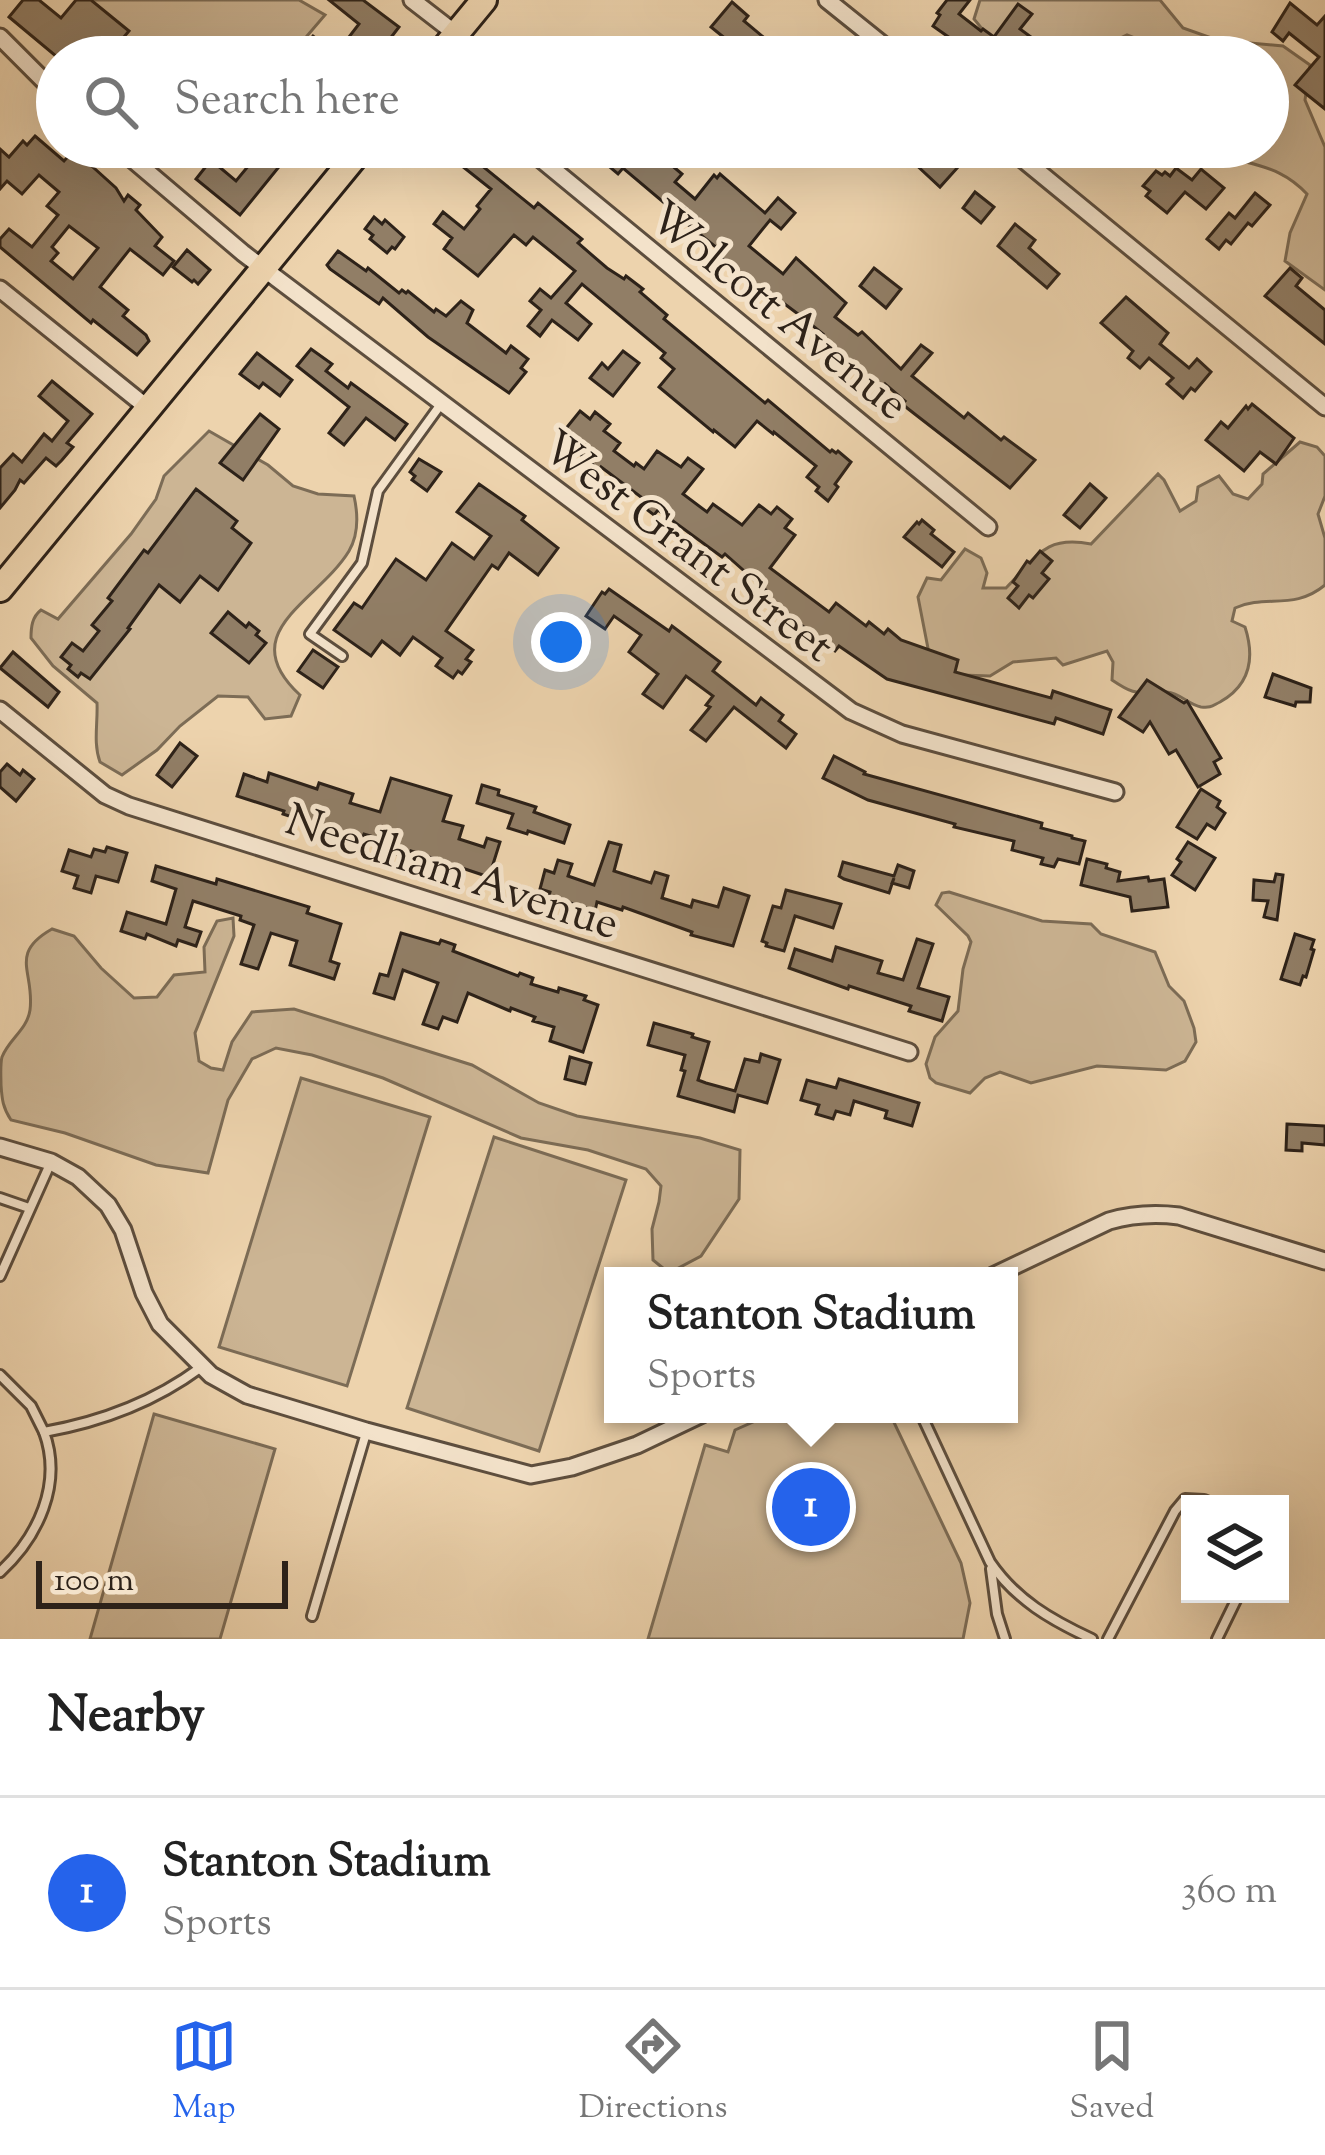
<!DOCTYPE html>
<html lang="en">
<head>
<meta charset="utf-8">
<style>
  :root { --surface:#fff; --page:#f6f6f6; --text:#222; --muted:#767676; --line:#e0e0e0; --accent:#2563eb }
  body { margin:0; font-family:"Sorts Mill Goudy",serif; background:var(--page); color:var(--text) }
  .controls { position:absolute; right:36px; bottom:36px; display:grid; overflow:hidden; border-radius:0px; box-shadow:0 12px 48px #0002 }
  .controls button { width:108px; height:108px; display:grid; place-items:center; padding:0; border:0; border-bottom:3px solid var(--line); background:var(--surface); color:var(--text); font:60px sans-serif }
  .scale { position:absolute; left:36px; bottom:30px; width:252px; box-sizing:border-box; padding-left:12px; border:6px solid #2d2219; border-top:0; font-size:33px; line-height:42px; white-space:nowrap; color:#2d2219; -webkit-text-stroke:9px #f3e2ca; paint-order:stroke }
  .you { position:absolute; left:561px; top:642px; width:42px; height:42px; margin:-30px; border:9px solid #fff; border-radius:50%; background:#1a73e8; box-shadow:0 0 0 18px #1a73e833 }
  .badge { display:grid; place-items:center; width:78px; height:78px; border-radius:50%; background:var(--accent); color:#fff; font-size:39px; font-weight:700 }
  .pin { position:absolute; translate:-50% -50%; border:6px solid #fff; box-shadow:0 3px 12px #0006 }
  .popup { position:absolute; left:604px; top:1267px; width:414px; height:156px; box-sizing:border-box; display:grid; place-content:center; border-radius:0px; background:var(--surface); filter:drop-shadow(0 3px 9px #0005); font-size:39px; white-space:nowrap; color:var(--muted) }
  .popup b { font-size:45px; color:var(--text) }
  .popup::after { content:''; position:absolute; left:50%; top:100%; margin-left:-24px; border:24px solid transparent; border-top-color:var(--surface) }
  .list { margin:0; padding:0; list-style:none }
  h2 { display:flex; justify-content:space-between; align-items:center; height:156px; margin:0; padding:0 48px; font-size:51px }
  h2 small { font-size:39px; font-weight:400; color:var(--muted) }
  .list li { display:grid; grid-template-columns:78px 1fr auto; gap:36px; align-items:center; box-sizing:border-box; height:192px; padding:0 48px; border-top:3px solid var(--line) }
  .list b { display:block; font-size:45px; white-space:nowrap }
  .list p { margin:0; font-size:39px; white-space:nowrap; color:var(--muted) }
  .list em { font-size:39px; font-style:normal; color:var(--muted) }
  .icon { flex:none; width:66px; height:66px; fill:none; stroke:currentColor; stroke-width:2; stroke-linecap:round; stroke-linejoin:round }
  .map { position:relative; flex:none; width:1325px; height:1639px; overflow:hidden }
  .search { position:absolute; background:var(--surface); box-shadow:0 12px 48px #0002; left:36px; right:36px; top:36px; height:132px; display:flex; align-items:center; gap:30px; box-sizing:border-box; padding:0 42px; border-radius:66px; color:var(--muted); font-size:45px }
  .sheet { height:348px; background:var(--surface) }
  nav { display:flex; justify-content:space-around; align-items:center; box-sizing:border-box; height:168px; border-top:3px solid var(--line); background:var(--surface); font-size:33px; color:var(--muted) }
  nav a { display:grid; justify-items:center; gap:6px }
  nav .on { color:var(--accent) }
  .map>svg:first-child { display:block }
</style>
</head>
<body>
<div class="map">
<svg width="1325" height="1639" viewBox="0 0 1325 1639">
  <rect width="100%" height="100%" fill="#edd3ad"/>
  <filter id="stains"><feTurbulence type="fractalNoise" baseFrequency=".00167" numOctaves="4"/><feColorMatrix values="0 0 0 0 .2 0 0 0 0 .09 0 0 0 0 .02 0 0 0 .5 -.17"/></filter>
  <radialGradient id="worn" r=".72"><stop offset=".6" stop-color="#630" stop-opacity="0"/><stop offset="1" stop-color="#630" stop-opacity=".3"/></radialGradient>
  <!-- green -->
  <g fill="#ccb594" stroke="#7c6c56" stroke-width="3">
    <polygon points="79,0 299,0 325,15 289,57 145,57 101,15"/>
    <path d="M980,0H1160L1183,28L1217,40L1283,46L1310,65L1305,100L1325,147V290L1285,261L1290,233L1307,194C1289,175 1271,168 1246,162L1251,147H1268V57H1167L1155,46L1127,35L1106,45L1096,57H1005L974,19Z"/>
    <path d="M209,431L268,465L293,486L318,494L354,496C358,514 359,534 349,551C318,602 232,632 300,695L291,716L265,719L248,697L218,696L180,726L157,750L122,775L100,762C93,743 98,723 97,703L53,666L31,638C31,627 32,617 41,610L58,619L131,534L156,499L164,476Z"/>
    <path d="M1300,442L1317,447L1325,456V496L1318,514L1325,538V585C1294,611 1266,594 1235,608L1232,621L1245,627C1255,658 1250,685 1220,702C1212,706 1211,708 1201,707C1189,705 1180,693 1167,692C1137,690 1140,699 1112,680L1113,662L1107,651L1063,665L1056,658L1013,662L990,676L933,674L918,597L927,578L941,580L965,549L981,558L987,573L983,588H1006C1037,557 1044,535 1091,544L1158,474L1164,480L1180,511L1196,501L1198,487L1219,476L1233,494L1248,499L1262,484L1263,474Z"/>
    <polygon points="949,892 1042,921 1091,924 1101,934 1155,952 1169,986 1184,1001 1194,1028 1196,1042 1185,1061 1166,1070 1097,1066 1031,1083 1000,1072 985,1078 970,1093 936,1083 930,1078 926,1064 935,1037 958,1011 963,969 971,942 968,936 936,905 942,893"/>
    <path d="M233,918L234,936L195,1033L199,1061L211,1068L223,1070L232,1042L252,1012L294,1009L472,1065L539,1103L577,1116L700,1138L740,1150L739,1199L701,1256L669,1273L653,1260L652,1229L659,1202L661,1186L646,1169L588,1150L521,1138L383,1078L312,1055L276,1048L252,1059L228,1100L208,1173L156,1165L65,1133L11,1120C3,1108 2,1100 1,1085C1,1076 0,1065 2,1057C9,1039 27,1030 30,1010C35,972 8,954 52,929L74,936L101,968L134,998L157,997L174,975L205,972L204,947L217,921Z"/>
    <polygon points="301,1078 430,1117 347,1386 219,1347"/>
    <polygon points="494,1137 626,1180 539,1451 407,1408"/>
    <polygon points="154,1414 275,1449 220,1639 90,1639"/>
    <polygon points="771,1414 890,1414 961,1563 970,1603 963,1639 648,1639 705,1445 728,1452 735,1430"/>
  </g>
  <!-- building -->
  <g fill="#917e66" stroke="#2d2219" stroke-width="3" fill-rule="evenodd">
    <polygon points="23,0 39,0 61,18 76,0 91,0 129,31 123,38 145,57 57,57 9,17"/>
    <polygon points="329,0 363,0 399,27 376,57 314,57 303,48 313,36 336,54 359,24"/>
    <polygon points="947,0 970,0 959,14 981,31 983,29 994,37 1018,4 1032,14 1020,29 1058,57 985,57 961,39 957,43 933,26 940,15 937,13"/>
    <polygon points="732,2 748,16 744,21 786,56 799,39 823,57 748,57 711,27"/>
    <polygon points="1290,3 1317,25 1325,16 1325,109 1295,85 1319,57 1289,33 1283,41 1272,32"/>
    <path d="M35,136L64,161L74,150L116,188L124,201L128,195L140,205L136,210L162,237L155,246L174,261L163,275L130,249L100,287L128,310L123,316L146,335L149,341L137,355L93,320L91,323L0,247V239L9,229L32,247L58,215L47,206L59,192L39,175L22,194L7,181L0,189V149L9,157L23,141L27,145ZM69,226L98,248L73,279L51,261L58,253L52,247Z"/>
    <polygon points="438,147 467,147 485,161 481,165 534,208 538,203 582,239 578,243 607,268 624,279 626,276 643,289 640,292 667,315 664,319 765,403 768,400 830,452 832,450 836,453 838,451 851,462 835,484 838,487 828,501 816,491 819,487 807,477 816,466 774,432 773,434 757,421 735,447 714,430 713,432 659,387 674,369 661,358 665,353 582,284 566,303 591,324 578,340 552,320 540,336 528,326 541,310 530,301 540,289 551,298 575,271 533,237 526,245 514,235 478,276 444,249 452,238 434,224 443,212 464,229 480,209 477,206 491,189"/>
    <polygon points="586,147 650,147 682,174 675,182 695,199 714,175 717,178 720,174 765,213 778,198 795,213 781,229 770,220 749,246 783,274 796,258 846,303 835,317 858,335 862,332 901,369 921,345 932,353 912,376 964,418 968,413 1001,440 1004,437 1035,460 1010,488 916,415 902,404 905,401 885,384 881,389 820,338 823,334 802,317 770,293 768,296 734,269 718,255 722,252 681,219 678,222 666,212 668,206 623,168 618,174"/>
    <polygon points="887,147 937,147 959,166 940,187 913,162 911,165"/>
    <polygon points="259,153 278,168 240,215 196,179 211,160 236,181"/>
    <polygon points="1176,168 1192,180 1201,169 1224,188 1206,209 1185,192 1167,213 1146,196 1150,191 1143,186 1156,171 1162,175 1165,172 1170,176"/>
    <polygon points="975,192 994,207 981,223 963,208"/>
    <polygon points="1255,193 1270,205 1252,226 1248,223 1231,244 1226,240 1219,249 1207,239 1229,213 1235,218"/>
    <polygon points="374,217 382,224 385,220 404,237 395,249 392,247 387,253 370,239 373,235 365,229"/>
    <polygon points="1015,224 1035,240 1029,248 1059,274 1047,288 998,246"/>
    <polygon points="187,250 210,270 198,284 194,280 192,282 173,267"/>
    <polygon points="338,251 366,271 368,268 399,293 402,290 406,293 408,291 434,312 436,309 446,316 461,301 473,310 467,323 506,353 511,346 528,359 521,368 526,372 509,393 428,337 383,298 379,304 330,269 327,265"/>
    <polygon points="874,268 901,289 886,308 860,286"/>
    <polygon points="1290,268 1302,278 1296,286 1325,310 1325,344 1265,296"/>
    <polygon points="1126,297 1168,333 1160,344 1189,368 1197,359 1211,372 1195,391 1191,388 1183,398 1167,384 1173,378 1149,358 1140,368 1128,358 1133,351 1101,323"/>
    <polygon points="311,349 332,364 326,371 348,388 351,383 407,424 395,440 366,418 344,445 329,433 349,407 297,366"/>
    <polygon points="623,351 639,363 613,396 590,378 602,363 608,369"/>
    <polygon points="257,353 292,380 280,396 263,383 259,388 240,374"/>
    <polygon points="52,381 92,414 67,443 73,447 62,460 56,466 46,458 24,483 20,480 15,490 0,508 0,468 13,454 22,462 44,434 52,441 68,421 39,396"/>
    <polygon points="1252,404 1294,438 1276,464 1260,452 1244,471 1206,440 1221,422 1228,428 1246,406 1248,409"/>
    <polygon points="580,411 590,419 595,412 610,424 604,431 620,443 614,451 634,466 636,463 644,469 657,451 681,467 688,458 703,469 683,494 707,512 713,504 742,525 759,505 771,514 777,507 792,519 785,528 795,535 770,568 829,612 836,603 866,626 869,622 884,634 888,629 901,640 958,660 955,672 1051,698 1053,691 1111,710 1103,734 1056,718 1054,724 887,679 839,646 835,651 766,598 769,594 768,592 725,554 722,557 658,510 654,515 641,505 645,500 601,467 599,470 559,437"/>
    <polygon points="260,414 279,429 243,480 220,463"/>
    <polygon points="419,459 441,472 427,491 412,480 415,476 410,472"/>
    <polygon points="479,484 525,516 522,520 558,548 538,575 509,553 498,569 492,565 446,631 473,650 466,659 471,662 462,674 458,671 453,678 436,666 442,658 413,637 400,655 382,641 371,656 334,630 354,603 362,608 396,559 426,580 452,543 474,559 491,536 457,512"/>
    <polygon points="1090,484 1106,498 1080,528 1064,515"/>
    <polygon points="196,489 237,521 232,528 251,543 218,590 200,576 180,602 159,585 128,628 130,629 90,679 81,673 78,677 68,669 71,665 61,657 72,643 83,651 99,631 92,625 112,601 108,598 144,550 148,553"/>
    <polygon points="922,520 934,530 931,534 954,552 942,567 904,537 917,522 919,524"/>
    <polygon points="1040,551 1052,561 1042,573 1049,579 1033,598 1029,595 1019,608 1008,598 1018,586 1013,582 1027,561 1030,563"/>
    <polygon points="609,589 669,631 672,626 720,662 713,671 756,705 761,698 783,715 779,721 796,734 786,748 734,707 706,741 691,730 710,707 706,705 713,696 686,676 663,708 643,694 658,674 629,652 641,635 614,616 605,629 586,616 602,592 605,594"/>
    <polygon points="228,612 246,627 249,623 259,631 256,635 266,643 249,663 211,633"/>
    <polygon points="313,650 338,667 323,688 298,671"/>
    <polygon points="13,652 59,692 48,707 0,668"/>
    <polygon points="1273,674 1311,688 1310,702 1296,702 1295,706 1265,697"/>
    <polygon points="1147,680 1184,703 1187,701 1221,758 1214,762 1220,774 1198,787 1176,750 1169,754 1150,722 1143,732 1119,717"/>
    <polygon points="180,743 197,756 172,787 157,775"/>
    <polygon points="834,756 865,772 864,774 1020,817 1042,823 1041,828 1072,836 1072,838 1085,841 1079,864 1058,859 1054,867 1041,864 1043,858 1012,850 1014,841 954,827 955,824 868,800 823,778"/>
    <polygon points="7,764 20,775 23,770 34,779 16,801 0,787 0,772"/>
    <polygon points="269,773 317,789 319,783 353,794 350,803 380,812 391,778 451,796 443,821 463,826 459,839 484,847 487,838 500,842 489,877 411,851 410,855 404,853 403,856 388,851 391,842 364,834 362,839 341,833 283,814 284,811 237,796 244,774 267,782"/>
    <polygon points="482,785 499,790 498,795 536,807 534,812 570,825 564,843 528,831 527,834 508,828 513,814 477,803"/>
    <polygon points="1201,789 1220,801 1217,807 1225,813 1215,829 1207,824 1197,839 1177,827"/>
    <polygon points="609,842 621,845 614,871 651,883 655,872 668,876 662,898 691,907 693,900 718,907 724,888 749,896 733,946 691,935 692,932 623,907 622,910 597,902 595,911 549,896 550,892 540,889 545,870 554,873 558,860 572,864 568,876 594,885"/>
    <polygon points="1188,842 1215,858 1195,890 1172,875 1181,862 1177,859"/>
    <polygon points="107,847 127,853 118,882 96,876 91,893 74,888 78,876 62,871 69,850 91,857 94,849 105,852"/>
    <polygon points="1087,859 1107,864 1106,868 1120,872 1118,881 1148,877 1149,881 1164,879 1168,907 1132,911 1130,897 1081,885"/>
    <polygon points="843,862 894,876 898,865 914,871 909,888 892,883 894,878 889,893 844,879 839,876"/>
    <polygon points="156,866 216,884 217,879 309,907 307,913 341,924 330,961 339,964 334,979 290,965 297,941 271,933 258,969 241,964 254,925 240,920 241,916 193,901 185,927 201,932 196,946 178,940 176,946 147,934 145,939 121,931 127,912 166,924 176,889 152,881"/>
    <polygon points="1276,874 1283,875 1277,920 1264,917 1268,901 1253,900 1254,880 1274,882"/>
    <polygon points="786,890 841,904 833,928 795,916 784,951 766,946 767,943 762,941 773,906 781,908"/>
    <polygon points="401,933 439,944 441,940 455,945 453,951 518,976 520,973 533,978 531,984 558,992 559,988 586,996 584,1000 598,1005 583,1052 550,1041 554,1027 533,1021 535,1017 511,1008 510,1011 468,993 457,1022 443,1017 438,1029 423,1024 438,983 403,970 394,999 374,993 380,974 388,976"/>
    <polygon points="1295,934 1314,940 1311,949 1314,950 1306,977 1303,976 1300,985 1281,979"/>
    <polygon points="917,939 933,944 918,988 949,997 942,1021 909,1011 911,1006 849,986 848,989 789,968 795,949 832,961 836,947 882,961 878,973 903,980"/>
    <polygon points="654,1023 693,1034 692,1037 709,1042 698,1080 706,1083 735,1091 745,1059 759,1062 761,1054 780,1060 767,1103 738,1095 734,1112 678,1096 685,1071 681,1070 685,1055 648,1045"/>
    <polygon points="570,1057 591,1063 585,1084 565,1079"/>
    <polygon points="839,1079 919,1103 912,1126 885,1118 887,1111 854,1101 850,1115 836,1111 833,1119 816,1114 819,1105 801,1100 807,1080 836,1088"/>
    <polygon points="1287,1124 1325,1126 1325,1145 1302,1143 1302,1151 1286,1150"/>
  </g>
  <g fill="none" stroke-linecap="round" stroke-linejoin="round">
    <defs>
      <g id="service">
        <polyline points="342,656 310,634 362,563 378,491 441,404"/>
        <polyline points="0,1198 29,1208"/>
        <polyline points="0,1276 51,1162"/>
        <polyline points="0,1375 31,1406 44,1432"/>
        <path d="M921,1414L990,1562C1016,1600 1051,1620 1092,1639"/>
        <polyline points="991,1569 997,1614 1005,1639"/>
        <path d="M0,1572C38,1537 63,1484 44,1432C100,1422 154,1402 200,1368"/>
        <polyline points="312,1616 366,1433"/>
        <polyline points="1108,1639 1175,1511 1185,1499 1204,1500 1213,1504"/>
        <polyline points="1217,1639 1239,1594"/>
      </g>
      <g id="minor">
        <polyline points="412,0 456,34"/>
        <polyline points="827,0 898,57"/>
        <polyline points="0,37 57,94"/>
        <polyline points="118,147 243,253 851,711 902,734 1115,792"/>
        <polyline points="526,147 988,527"/>
        <polyline points="1008,147 1325,407"/>
        <polyline points="0,289 149,409"/>
        <polyline points="0,710 105,795 129,806 909,1052"/>
        <polyline points="0,1147 51,1162 78,1177 108,1205 123,1230 144,1293 160,1324 211,1375 247,1395 366,1431 531,1475 572,1467 637,1445 702,1414"/>
        <path d="M993,1276L1109,1221C1133,1214 1154,1213 1179,1216L1325,1261"/>
      </g>
      <g id="primary">
        <polyline points="437,57 484,0"/>
        <polyline points="0,589 363,147"/>
      </g>
    </defs>
    <!-- service casing -->
    <use href="#service" stroke="#5d4e3e" stroke-width="14"/>
    <!-- minor casing -->
    <use href="#minor" stroke="#5d4e3e" stroke-width="21"/>
    <!-- primary casing -->
    <use href="#primary" stroke="#2d2219" stroke-width="30"/>
    <!-- service -->
    <use href="#service" stroke="#f3e2ca" stroke-width="8"/>
    <!-- minor -->
    <use href="#minor" stroke="#f3e2ca" stroke-width="15"/>
    <!-- primary -->
    <use href="#primary" stroke="#edd3ad" stroke-width="24"/>
  </g>
  <g text-anchor="middle" stroke-width="10" stroke-linejoin="round" paint-order="stroke">
    <!-- street labels -->
    <g font-size="45" fill="#2d2219" stroke="#f3e2ca">
      <text transform="translate(780 309) rotate(39)" y="16">Wolcott Avenue</text>
      <text transform="translate(689 545) rotate(37)" y="16">West Grant Street</text>
      <text transform="translate(453 870) rotate(18)" y="16">Needham Avenue</text>
    </g>
  </g>
  <rect width="100%" height="100%" filter="url(#stains)"/>
  <rect width="100%" height="100%" fill="url(#worn)"/>
</svg>
<div class="controls">
<button><svg class="icon" aria-label="layers" viewBox="0 0 24 24"><path d="M12 4l9 5-9 5-9-5zM3 14l9 5 9-5"/></svg></button>
</div>
<div class="scale">100 m</div>
<div class="you"></div>
<div class="pin badge" style="left:811px;top:1507px">1</div>
<div class="popup"><b>Stanton Stadium</b>Sports</div>
<div class="search"><svg class="icon" aria-label="search" viewBox="0 0 24 24"><circle cx="10" cy="10" r="6"/><path d="M15 15l6 6"/></svg>Search here</div>
</div>
<section class="sheet">
<h2>Nearby<small></small></h2>
<ul class="list">
<li><span class="badge">1</span><div><b>Stanton Stadium</b><p>Sports</p></div><em>360 m</em></li>
</ul>
</section>
<nav>
<a class="on"><svg class="icon" aria-label="map" viewBox="0 0 24 24"><path d="M3 6l6-2 6 2 6-2v14l-6 2-6-2-6 2zM9 4v14M15 6v14"/></svg>Map</a>
<a><svg class="icon" aria-label="directions" viewBox="0 0 24 24"><path d="M12 3l9 9-9 9-9-9zM9 14v-3h6M13 9l2 2-2 2"/></svg>Directions</a>
<a><svg class="icon" aria-label="saved" viewBox="0 0 24 24"><path d="M7 4h10v16l-5-4-5 4z"/></svg>Saved</a>
</nav>
</body>
</html>
